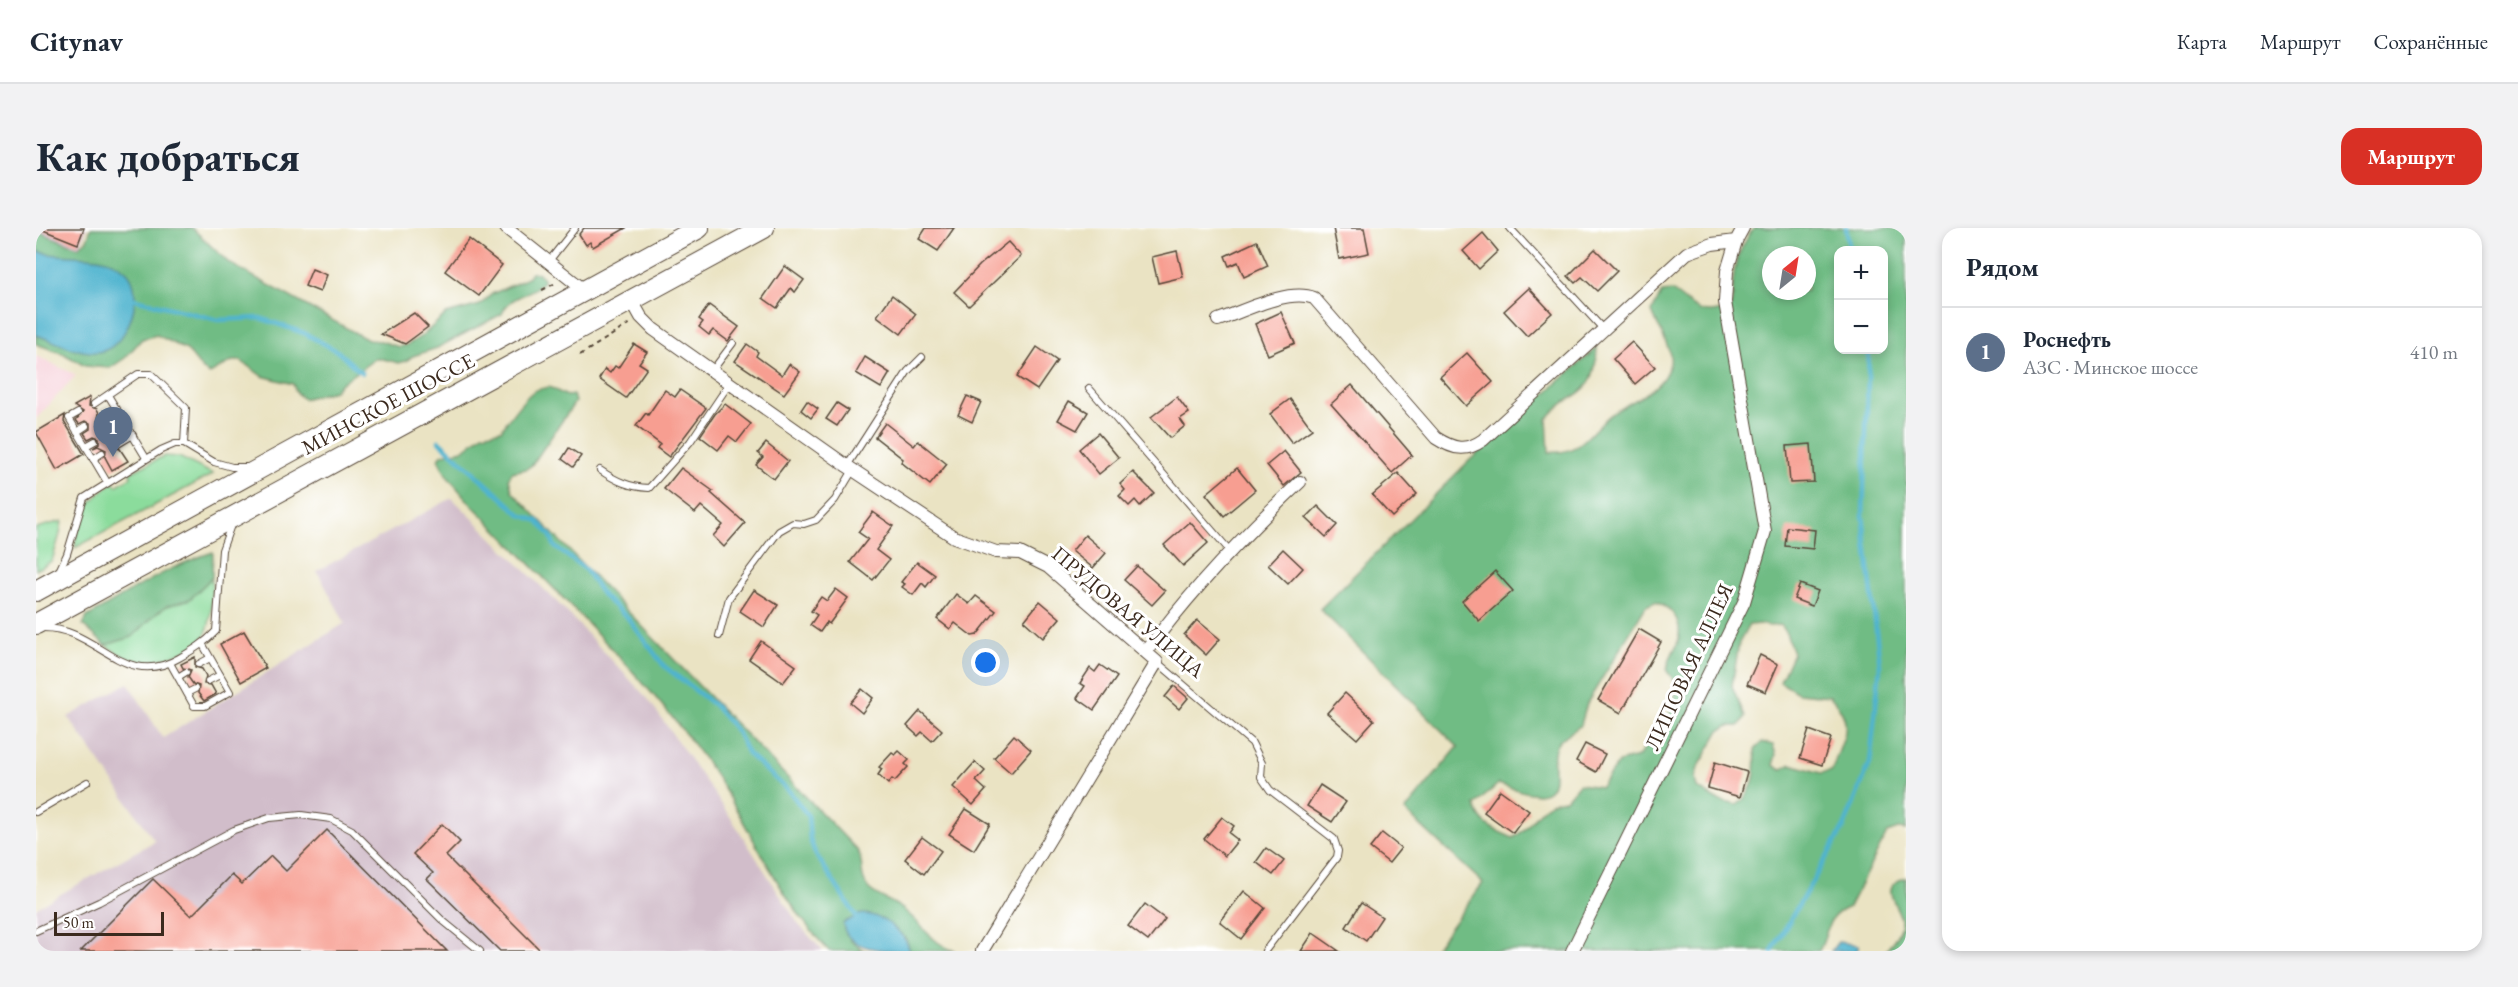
<!DOCTYPE html>
<html lang="ru">
<head>
<meta charset="utf-8">
<style>
  :root { --surface:#fff; --page:#f2f2f3; --text:#1f2937; --muted:#747a83; --line:#e0e1e3; --accent:#d93025 }
  body { margin:0; font-family:"EB Garamond",serif; background:var(--page); color:var(--text) }
  .controls { position:absolute; right:18px; top:18px; display:grid; overflow:hidden; border-radius:12px; box-shadow:0 3px 9px #0003 }
  .controls button { width:54px; height:54px; display:grid; place-items:center; padding:0; border:0; border-bottom:2px solid var(--line); background:var(--surface); color:var(--text); font:30px sans-serif }
  .compass { position:absolute; left:1726px; top:18px; width:54px; height:54px; border-radius:50%; background:var(--surface); box-shadow:0 3px 9px #0003; rotate:30deg }
  .scale { position:absolute; left:18px; bottom:15px; width:110px; box-sizing:border-box; padding-left:6px; border:3px solid #3b2a1e; border-top:0; font-size:16px; line-height:21px; white-space:nowrap; color:#3b2a1e; -webkit-text-stroke:4px #fff; paint-order:stroke }
  .you { position:absolute; left:950px; top:435px; width:21px; height:21px; margin:-15px; border:4px solid #fff; border-radius:50%; background:#1a73e8; box-shadow:0 0 0 9px #1a73e833 }
  .badge { display:grid; place-items:center; width:39px; height:39px; border-radius:50%; background:var(--accent); color:#fff; font-size:20px; font-weight:700 }
  .pin { position:absolute; translate:-50% -50px; filter:drop-shadow(0 2px 3px #0008) }
  .pin::after { content:''; position:absolute; top:32px; width:21px; height:18px; background:inherit; clip-path:polygon(0 0,100% 0,50% 100%) }
  .list { margin:0; padding:0; list-style:none }
  h2 { display:flex; justify-content:space-between; align-items:center; height:78px; margin:0; padding:0 24px; font-size:26px }
  h2 small { font-size:20px; font-weight:400; color:var(--muted) }
  .list li { display:grid; grid-template-columns:39px 1fr auto; gap:18px; align-items:center; box-sizing:border-box; height:90px; padding:0 24px; border-top:2px solid var(--line) }
  .list b { display:block; font-size:22px; white-space:nowrap }
  .list p { margin:0; font-size:20px; white-space:nowrap; color:var(--muted) }
  .list em { font-size:20px; font-style:normal; color:var(--muted) }
  .map { position:relative; flex:none; width:1870px; height:723px; overflow:hidden; border-radius:18px }
  header { display:flex; align-items:center; gap:36px; box-sizing:border-box; height:84px; padding:0 30px; background:var(--surface); border-bottom:2px solid var(--line) }
  header strong { font-size:28px }
  nav { display:flex; gap:33px; margin-inline-start:auto; font-size:21px }
  .intro { display:flex; align-items:center; justify-content:space-between; box-sizing:border-box; height:144px; padding:0 36px }
  h1 { margin:0; font-size:42px }
  .button { padding:15px 27px; border-radius:18px; background:var(--accent); color:#fff; font-size:21px; font-weight:700 }
  main { display:flex; gap:36px; padding:0 36px }
  aside { flex:1; background:var(--surface); border-radius:18px; box-shadow:0 3px 9px #0003 }
  .map>svg:first-child { display:block }
</style>
</head>
<body>
<header>
<strong>Citynav</strong>
<nav><a>Карта</a><a>Маршрут</a><a>Сохранённые</a></nav>
</header>
<div class="intro"><h1>Как добраться</h1><a class="button">Маршрут</a></div>
<main>
<div class="map">
<svg width="1870" height="723" viewBox="0 0 1870 723">
  <rect width="100%" height="100%" fill="#fff"/>
  <filter id="ink" filterUnits="userSpaceOnUse"><feTurbulence type="fractalNoise" baseFrequency=".0167" numOctaves="2"/><feDisplacementMap in="SourceGraphic" scale="12" xChannelSelector="R" yChannelSelector="G"/><feConvolveMatrix kernelMatrix="1 2 1 2 8 2 1 2 1" color-interpolation-filters="sRGB"/></filter>
  <filter id="wash" filterUnits="userSpaceOnUse"><feTurbulence type="fractalNoise" baseFrequency=".008" numOctaves="4" result="noise"/><feDisplacementMap in="SourceGraphic" scale="24" xChannelSelector="R" yChannelSelector="G"/><feGaussianBlur stdDeviation="1.35" result="paint"/><feColorMatrix in="noise" values="0 0 0 0 0 0 0 0 0 0 0 0 0 0 0 0 0 1.4 0 .05"/><feComposite in="paint" operator="in"/></filter>
  <g filter="url(#wash)">
    <rect width="100%" height="100%" fill="#eae3c3"/>
    <!-- built -->
    <polygon fill="#f6cfd8" points="0,128 40,147 0,191"/>
    <!-- industrial -->
    <g fill="#d1bdca">
      <polygon points="0,0 51,0 42,24 0,12"/>
      <polygon points="416,270 526,379 612,471 695,590 763,697 787,723 0,723 0,680 119,613 32,489 92,455 127,510 309,395 281,343"/>
    </g>
    <!-- green -->
    <g fill="#8bdc9c" stroke="#63835d" stroke-width="1.5">
      <path d="M128,228L143,229L177,246L39,320C40,290 53,271 78,254L80,258L95,249L94,245Z"/>
      <polygon points="26,293 24,306 16,333 0,342 0,300"/>
      <path d="M176,349C175,366 177,389 170,405C162,422 121,435 103,433C90,431 80,424 69,417L96,409L122,384L131,378L154,371Z"/>
    </g>
    <!-- forest -->
    <g fill="#70bc84" stroke="#567351" stroke-width="1.5" fill-rule="evenodd">
      <path d="M55,0H156L193,35L332,112L345,113L363,119L371,117L386,108L410,86L444,77L456,66L490,51L495,45H503L508,52C497,68 473,66 466,86L401,120L377,128L370,133L363,135L347,131H339L304,156L298,163L267,171L260,164L257,156L226,148L205,133H196L174,146L167,142L151,122L121,107L106,111L89,130L74,140L49,138L28,126L0,116V107L20,113L39,122L11,27L0,23V3L42,19L51,12Z"/>
      <path d="M1718,0H1870V602L1862,601L1851,605L1813,679C1788,689 1794,703 1783,723H1397L1447,655L1369,583L1422,519L1284,381L1434,232L1561,120C1559,174 1536,159 1511,191L1513,224C1546,228 1555,200 1577,185C1598,171 1627,163 1634,135C1637,123 1621,97 1616,84L1626,64L1636,63C1658,78 1664,92 1694,79C1698,70 1697,65 1697,55C1698,34 1705,17 1718,0ZM1802,22H1848V122H1802ZM1735,27H1771V63H1735ZM1619,374C1638,380 1648,396 1641,416C1637,426 1632,431 1631,443L1642,458L1630,497L1621,503L1602,529L1583,534L1565,559L1543,556L1530,571C1500,573 1500,597 1477,610C1459,602 1443,597 1439,577L1462,556C1479,560 1519,581 1518,546C1518,537 1516,525 1520,518C1525,508 1537,504 1545,497L1551,475L1610,378ZM1724,396L1734,398L1744,397L1750,405L1757,425L1744,454L1762,465L1794,468C1822,498 1805,510 1796,543L1785,545L1755,536L1745,542L1737,537L1740,527L1737,517L1726,514L1719,522C1721,541 1719,564 1701,577L1681,572L1661,560L1659,550L1662,540L1684,502L1693,498H1703L1709,489L1696,458L1703,415L1713,397Z"/>
      <path d="M513,159L531,168L537,167L539,174L496,237L490,241L476,244L473,250L476,263L821,622C829,634 822,649 833,661C843,670 859,674 869,683C888,698 895,715 919,723H874L870,711L856,698L814,712L828,723H793C744,672 718,606 680,548C643,493 599,445 554,398C514,356 474,315 433,274L411,248L402,231L407,226L427,222L447,206L465,202C472,192 489,169 498,163C502,161 508,160 513,159Z"/>
      <path d="M177,324L176,349L154,371L131,378L122,384L96,409L69,417L47,397L51,389C91,366 132,338 177,324Z"/>
      <path d="M1870,650V723H1850C1856,714 1865,704 1865,693C1865,680 1839,657 1870,650Z"/>
    </g>
    <!-- water -->
    <g fill="#50b4cf" stroke="#466f76" stroke-width="1.5">
      <path d="M0,23C29,33 64,21 89,42C112,61 92,122 62,124C40,126 20,113 0,107Z"/>
      <path d="M825,686C845,685 869,704 874,723C850,723 809,723 807,695Z"/>
      <polygon points="1802,714 1823,717 1821,723 1795,723"/>
    </g>
    <g fill="none" stroke-linecap="round" stroke-linejoin="round">
      <!-- stream -->
      <g stroke="#50b4cf" stroke-width="4.5">
        <polyline points="1810,0 1814,22"/>
        <polyline points="99,71 182,92 224,90 268,105 301,123 326,145"/>
        <polyline points="403,213 485,287 502,293 514,307 519,319 549,341 568,369 591,389 628,438 678,477 701,504 712,526 754,564 772,588 774,611 779,625 822,691"/>
        <polyline points="1736,723 1808,599 1834,535 1844,438 1827,287 1833,122"/>
      </g>
    </g>
    <g id="blocks">
      <!-- building -->
      <g fill="#f79e91">
        <polygon points="2,0 48,0 42,16"/>
        <polygon points="548,0 590,0 557,19 554,14 550,17 543,6"/>
        <polygon points="890,0 918,0 902,23 883,11"/>
        <polygon points="1297,0 1328,0 1333,25 1303,31"/>
        <polygon points="1447,5 1462,23 1443,41 1427,23"/>
        <polygon points="433,11 466,37 443,68 409,43"/>
        <polygon points="1221,13 1232,38 1208,49 1202,34 1193,38 1189,28"/>
        <polygon points="972,14 985,28 933,78 918,64 944,37"/>
        <polygon points="1559,21 1581,43 1561,63 1546,49 1539,55 1532,48"/>
        <polygon points="1141,23 1147,49 1122,55 1116,29"/>
        <polygon points="749,38 768,52 759,64 755,60 741,80 727,70"/>
        <polygon points="276,41 291,47 284,64 269,58"/>
        <polygon points="1493,60 1516,85 1491,108 1468,83"/>
        <polygon points="856,67 880,86 865,106 841,88"/>
        <polygon points="673,77 703,99 692,113 677,102 673,107 663,99 667,94 663,91"/>
        <polygon points="1245,84 1259,115 1232,127 1219,96"/>
        <polygon points="378,85 392,99 369,116 345,106"/>
        <polygon points="1596,114 1619,139 1599,156 1577,131"/>
        <polygon points="598,116 611,124 603,135 611,140 590,170 563,151 569,141 574,145 579,138 582,140"/>
        <polygon points="711,116 722,124 720,128 746,147 753,136 764,144 748,166 699,133"/>
        <polygon points="1001,119 1021,133 1001,162 981,149"/>
        <polygon points="1431,125 1457,154 1430,178 1404,149"/>
        <polygon points="829,129 854,145 845,160 820,145"/>
        <polygon points="1316,157 1376,227 1356,245 1295,176"/>
        <polygon points="629,162 639,169 644,162 670,180 633,229 621,220 624,216 600,198 610,185 612,187"/>
        <polygon points="931,168 945,174 936,194 922,187"/>
        <polygon points="54,169 53,178 61,181 63,185 62,192 68,194 71,199 70,206 77,208 79,212 78,219 84,221 92,233 76,242 69,229 70,222 62,218 57,220 63,216 63,210 58,208 52,211 48,205 54,201 54,195 49,193 43,196 40,192 47,184 38,178"/>
        <polygon points="1141,169 1153,185 1144,191 1149,198 1134,210 1115,189"/>
        <polygon points="1254,171 1276,201 1256,215 1234,186"/>
        <polygon points="771,173 782,181 775,190 765,182"/>
        <polygon points="1033,173 1052,184 1041,202 1022,192"/>
        <polygon points="801,175 812,182 801,198 790,191"/>
        <polygon points="689,176 715,196 701,214 693,208 682,222 664,208 679,186"/>
        <polygon points="29,187 28,193 48,226 21,242 0,204"/>
        <polygon points="849,195 878,218 882,213 911,236 894,257 865,234 867,231 839,209"/>
        <polygon points="1062,205 1083,230 1063,246 1043,221"/>
        <polygon points="730,215 752,233 738,251 720,237 727,229 722,225"/>
        <polygon points="1775,216 1778,254 1754,255 1751,218"/>
        <polygon points="533,220 545,228 537,239 526,231"/>
        <polygon points="1248,223 1265,244 1248,258 1231,237"/>
        <polygon points="645,240 677,263 675,265 709,295 688,319 677,308 687,297 665,278 659,285 628,261"/>
        <polygon points="1201,240 1219,262 1188,288 1170,266"/>
        <polygon points="1097,244 1118,265 1104,278 1099,272 1093,278 1083,268 1089,262 1084,256"/>
        <polygon points="1362,245 1381,266 1356,289 1336,267"/>
        <polygon points="1282,278 1301,297 1290,309 1270,290"/>
        <polygon points="837,284 857,298 840,322 853,332 837,352 814,334 832,311 822,304"/>
        <polygon points="1154,294 1172,315 1147,338 1128,317"/>
        <polygon points="1751,299 1779,302 1777,321 1749,318"/>
        <polygon points="1049,307 1070,325 1057,340 1036,323"/>
        <polygon points="1247,321 1267,340 1252,356 1232,337"/>
        <polygon points="881,334 899,347 890,359 886,355 877,367 866,359 869,356 865,354"/>
        <polygon points="1101,338 1129,363 1116,377 1088,352"/>
        <polygon points="1459,343 1477,363 1443,393 1426,373"/>
        <polygon points="1764,356 1782,363 1776,378 1758,371"/>
        <polygon points="800,361 812,370 793,396 791,394 784,404 774,397 781,387 775,383 785,369 791,373"/>
        <polygon points="718,362 742,377 728,399 704,383"/>
        <polygon points="920,366 933,376 940,368 960,383 941,407 936,408 919,395 914,401 901,391"/>
        <polygon points="1004,373 1024,390 1007,410 988,393"/>
        <polygon points="1161,392 1184,411 1170,427 1148,407"/>
        <polygon points="1603,401 1625,414 1585,485 1562,472"/>
        <polygon points="208,403 230,440 205,454 184,416"/>
        <polygon points="725,413 760,438 747,455 713,431"/>
        <polygon points="1724,427 1742,436 1730,464 1711,456"/>
        <polygon points="159,429 159,439 166,441 170,448 168,456 175,457 180,466 168,473 162,465 163,458 157,456 152,449 155,442 147,440 145,436"/>
        <polygon points="1064,437 1081,449 1058,482 1041,470 1049,458 1044,455 1054,440 1059,444"/>
        <polygon points="1138,458 1152,470 1143,481 1129,469"/>
        <polygon points="826,461 837,470 826,485 814,475"/>
        <polygon points="1309,465 1338,492 1321,511 1291,485"/>
        <polygon points="884,483 906,502 896,513 886,504 882,508 871,498"/>
        <polygon points="1773,502 1795,510 1786,537 1764,530"/>
        <polygon points="978,507 995,522 975,545 958,530"/>
        <polygon points="1549,516 1569,526 1560,544 1540,533"/>
        <polygon points="863,523 873,532 869,536 872,539 859,553 856,551 852,556 842,547 846,541 843,539 856,525 859,527"/>
        <polygon points="939,534 949,543 940,553 950,562 937,577 917,559"/>
        <polygon points="1679,534 1711,544 1704,569 1672,560"/>
        <polygon points="1284,557 1310,574 1296,594 1271,578"/>
        <polygon points="1464,562 1493,583 1477,605 1448,584"/>
        <polygon points="930,581 954,596 938,622 913,606"/>
        <polygon points="1186,589 1198,598 1193,605 1202,612 1189,628 1168,611"/>
        <polygon points="406,596 424,614 410,628 505,723 464,723 391,651 397,645 377,626"/>
        <polygon points="291,602 411,723 45,723 117,651 155,688 196,647 206,656 235,628 250,643"/>
        <polygon points="1346,605 1365,620 1353,635 1334,620"/>
        <polygon points="886,609 905,623 888,646 869,631"/>
        <polygon points="1230,620 1248,633 1237,647 1220,634"/>
        <polygon points="1208,663 1229,680 1205,711 1184,694"/>
        <polygon points="1325,675 1346,689 1330,713 1310,699"/>
        <polygon points="1109,676 1129,691 1112,713 1092,698"/>
        <polygon points="1277,705 1303,723 1265,723"/>
      </g>
    </g>
  </g>
  <g filter="url(#ink)">
    <use href="#blocks" fill-opacity="0" stroke="#554637" stroke-width="1.5"/>
    <g fill="none" stroke-linecap="round" stroke-linejoin="round">
      <defs>
        <g id="service">
          <polyline points="1474,0 1567,101"/>
          <polyline points="513,33 539,0"/>
          <polyline points="676,143 697,115"/>
          <polyline points="1053,160 1194,323"/>
          <polyline points="72,167 110,230"/>
          <polyline points="58,176 102,146 115,146 150,180 148,216"/>
          <polyline points="42,185 33,190 71,254"/>
          <polyline points="66,189 81,181"/>
          <polyline points="74,203 89,195"/>
          <polyline points="41,204 50,198"/>
          <polyline points="82,216 97,207"/>
          <polyline points="50,218 59,213"/>
          <polyline points="57,231 66,225"/>
          <polyline points="811,238 872,143 886,129"/>
          <path d="M564,242C580,253 593,259 613,260L654,214L693,156"/>
          <polyline points="23,343 31,326 48,270 125,222 139,216 148,216 178,234 196,239 213,239"/>
          <path d="M5,400C62,398 86,463 143,430C157,422 169,415 180,403L186,322L195,297"/>
          <polyline points="683,408 693,370 743,303 757,295 768,296 780,292 799,272 817,242"/>
          <polyline points="1121,434 1216,515 1226,535 1225,549 1234,562 1298,611 1302,623 1301,629 1229,723"/>
          <polyline points="134,435 158,478 169,478 194,464 167,417"/>
          <polyline points="163,436 174,430"/>
          <polyline points="142,449 150,444"/>
          <polyline points="172,453 184,447"/>
          <polyline points="151,465 159,461"/>
          <polyline points="0,584 51,554"/>
          <polyline points="0,703 63,674 198,602 233,590 265,587 295,591 316,602 406,692 444,723"/>
        </g>
        <g id="minor">
          <polyline points="470,0 548,62"/>
          <polyline points="595,71 605,89 617,101 811,238 918,309 960,324 984,325 1012,339 1121,434 946,723"/>
          <path d="M1182,92C1208,83 1252,60 1278,70L1400,210C1417,221 1430,224 1447,212L1651,25L1676,16L1700,13L1707,0"/>
          <path d="M1110,424C1155,362 1208,307 1264,254"/>
          <polyline points="1536,723 1708,374 1729,303 1689,74 1691,43 1700,13"/>
        </g>
        <g id="trunk">
          <polyline points="0,363 663,0"/>
          <polyline points="0,396 728,0"/>
        </g>
      </defs>
      <!-- service casing -->
      <use href="#service" stroke="#554637" stroke-width="8"/>
      <!-- minor casing -->
      <use href="#minor" stroke="#554637" stroke-width="14"/>
      <!-- trunk casing -->
      <use href="#trunk" stroke="#554637" stroke-width="22"/>
      <!-- path -->
      <g stroke="#554637" stroke-width="2" stroke-dasharray="4.5 4.5" stroke-linecap="butt">
        <polyline points="506,62 518,56"/>
        <polyline points="544,127 595,95"/>
      </g>
      <!-- service -->
      <use href="#service" stroke="#fff" stroke-width="6"/>
      <!-- minor -->
      <use href="#minor" stroke="#fff" stroke-width="12"/>
      <!-- trunk -->
      <use href="#trunk" stroke="#fff" stroke-width="20"/>
    </g>
  </g>
  <g text-anchor="middle" stroke-width="6" stroke-linejoin="round" paint-order="stroke">
    <!-- street labels -->
    <g font-size="21" fill="#3b2a1e" stroke="#fff">
      <text transform="translate(352 176) rotate(-28)" y="7">МИНСКОЕ ШОССЕ</text>
      <text transform="translate(1092 384) rotate(40)" y="7">ПРУДОВАЯ УЛИЦА</text>
      <text transform="translate(1653 439) rotate(-65)" y="7">ЛИПОВАЯ АЛЛЕЯ</text>
    </g>
  </g>
</svg>
<div class="controls">
<button>+</button>
<button>−</button>
</div>
<svg class="compass" viewBox="-18 -18 36 36"><path d="M0-13l5 13h-10z" fill="#e53935"/><path d="M0 13l5-13h-10z" fill="#747a83"/></svg>
<div class="scale">50 m</div>
<div class="you"></div>
<div class="pin badge" style="left:77px;top:229px;background:#5c6f8a">1</div>
</div>
<aside>
<h2>Рядом<small></small></h2>
<ul class="list">
<li><span class="badge" style="background:#5c6f8a">1</span><div><b>Роснефть</b><p>АЗС · Минское шоссе</p></div><em>410 m</em></li>
</ul>
</aside>
</main>
</body>
</html>
